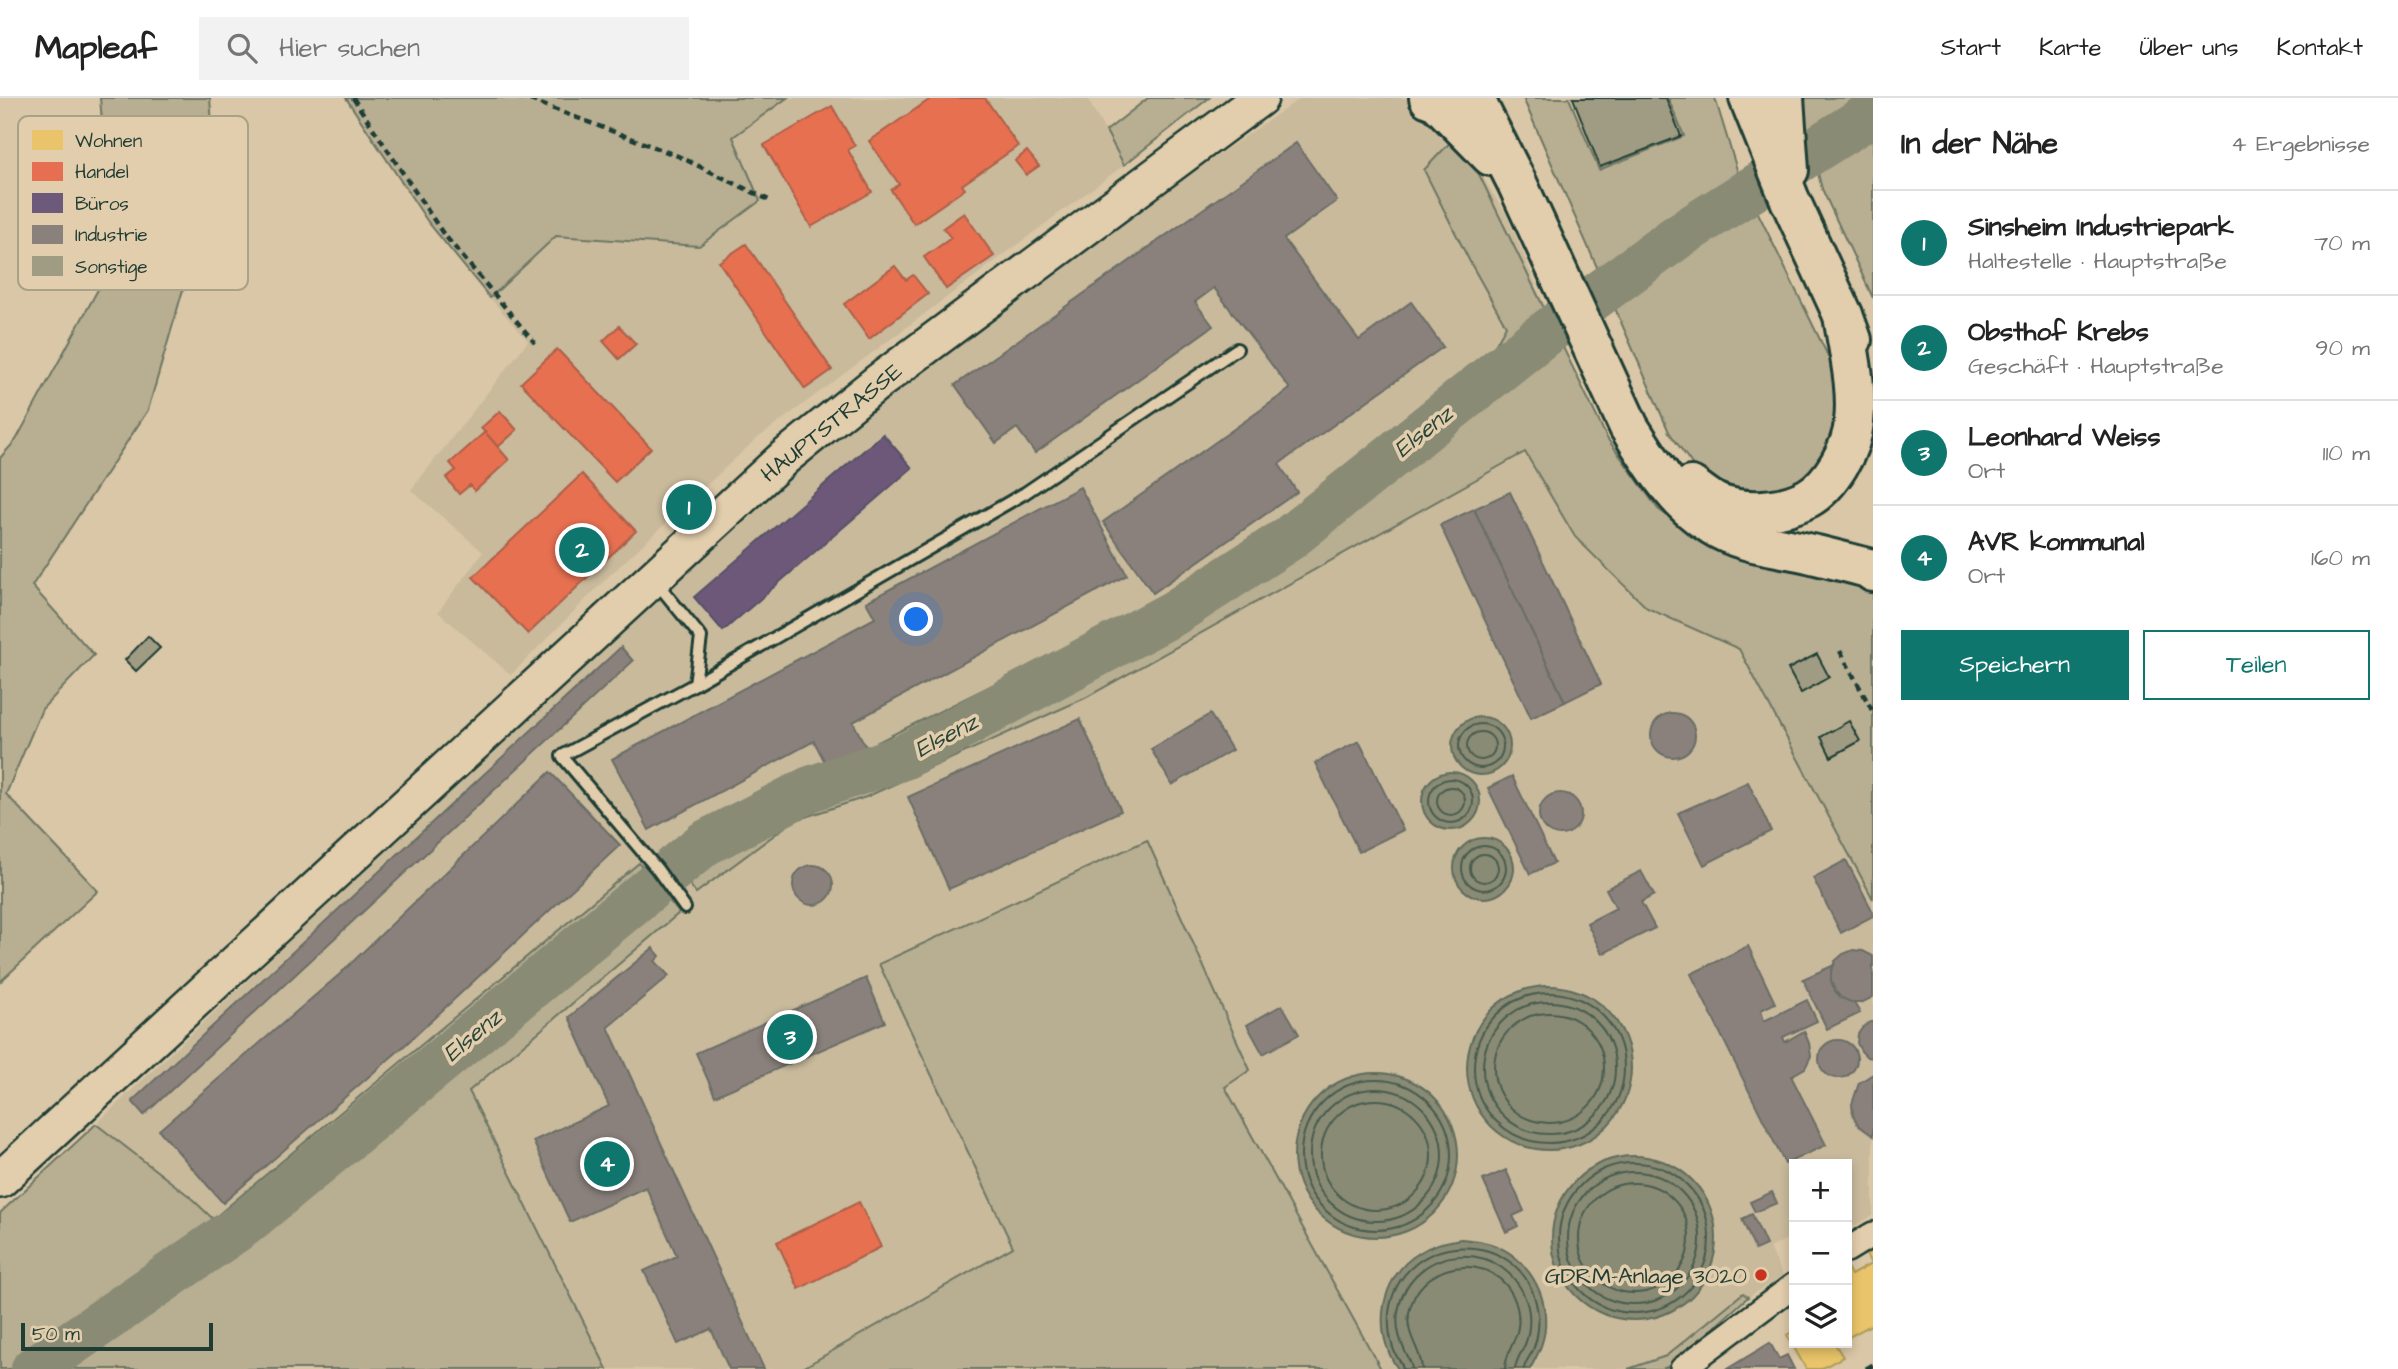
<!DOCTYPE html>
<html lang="de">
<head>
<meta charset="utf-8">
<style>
  :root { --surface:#fff; --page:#f2f2f2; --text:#222; --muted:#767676; --line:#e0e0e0; --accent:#0f766e }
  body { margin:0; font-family:"Architects Daughter",sans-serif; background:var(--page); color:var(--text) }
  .controls { position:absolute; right:21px; bottom:21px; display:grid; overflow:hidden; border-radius:0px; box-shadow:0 4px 10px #0003 }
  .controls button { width:63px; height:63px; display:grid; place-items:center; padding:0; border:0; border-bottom:2px solid var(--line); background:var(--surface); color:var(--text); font:35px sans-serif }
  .scale { position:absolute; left:21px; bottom:18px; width:192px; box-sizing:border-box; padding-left:7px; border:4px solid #1f3d34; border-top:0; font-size:19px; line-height:24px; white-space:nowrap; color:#1f3d34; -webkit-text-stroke:5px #e2cdac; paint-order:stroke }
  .you { position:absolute; left:917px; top:522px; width:24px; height:24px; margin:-18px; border:5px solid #fff; border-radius:50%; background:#1a73e8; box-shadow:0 0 0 10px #1a73e833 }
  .badge { display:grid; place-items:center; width:46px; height:46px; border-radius:50%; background:var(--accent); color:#fff; font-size:23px; font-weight:700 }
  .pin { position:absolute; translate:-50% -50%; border:4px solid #fff; box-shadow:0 2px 7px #0006 }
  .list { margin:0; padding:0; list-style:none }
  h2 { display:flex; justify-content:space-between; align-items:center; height:91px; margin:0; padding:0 28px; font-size:30px }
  h2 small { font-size:23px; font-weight:400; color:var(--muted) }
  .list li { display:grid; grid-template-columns:46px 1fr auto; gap:21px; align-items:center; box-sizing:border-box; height:105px; padding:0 28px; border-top:2px solid var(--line) }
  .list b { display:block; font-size:26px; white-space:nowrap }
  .list p { margin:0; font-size:23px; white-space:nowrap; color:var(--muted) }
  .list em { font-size:23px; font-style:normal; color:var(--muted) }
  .actions { display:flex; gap:14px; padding:21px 28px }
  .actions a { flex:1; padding:16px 0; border:2px solid var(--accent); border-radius:0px; text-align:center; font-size:24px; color:var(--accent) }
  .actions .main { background:var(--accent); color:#fff }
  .icon { flex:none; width:38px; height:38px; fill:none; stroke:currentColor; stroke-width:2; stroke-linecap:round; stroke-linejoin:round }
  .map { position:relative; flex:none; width:1873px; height:1271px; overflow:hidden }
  header { display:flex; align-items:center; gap:42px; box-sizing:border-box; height:98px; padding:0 35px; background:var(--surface); border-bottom:2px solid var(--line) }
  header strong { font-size:33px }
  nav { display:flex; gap:38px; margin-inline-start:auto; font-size:24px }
  .search { width:490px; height:63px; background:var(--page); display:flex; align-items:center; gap:18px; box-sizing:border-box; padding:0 24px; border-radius:0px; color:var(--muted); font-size:26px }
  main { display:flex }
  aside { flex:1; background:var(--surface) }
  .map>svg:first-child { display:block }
</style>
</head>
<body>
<header>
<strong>Mapleaf</strong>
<div class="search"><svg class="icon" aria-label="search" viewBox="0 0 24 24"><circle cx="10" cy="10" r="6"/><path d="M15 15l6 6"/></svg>Hier suchen</div>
<nav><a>Start</a><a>Karte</a><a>Über uns</a><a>Kontakt</a></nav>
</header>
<main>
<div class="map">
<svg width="1873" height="1271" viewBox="0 0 1873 1271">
  <rect width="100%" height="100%" fill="#dac7a7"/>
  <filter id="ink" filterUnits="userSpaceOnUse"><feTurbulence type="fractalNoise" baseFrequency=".0143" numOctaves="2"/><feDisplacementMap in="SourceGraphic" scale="14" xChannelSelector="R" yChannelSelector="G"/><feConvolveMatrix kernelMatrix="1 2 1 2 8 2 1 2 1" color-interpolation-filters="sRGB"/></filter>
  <g filter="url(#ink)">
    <!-- built -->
    <g fill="#c9ba9c">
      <polygon points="787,0 1087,0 1124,67 754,343 610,477 511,577 438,514 483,454 411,392 528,243 490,200 556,138 699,148 760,103 732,39"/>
      <polygon points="1301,0 1410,0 1441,12 1507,118 1551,222 1292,417 1184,485 1085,599 1525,353 1574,440 1647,511 1739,550 1873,801 1873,1117 1847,1132 1847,1066 1794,1066 1794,1137 1770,1150 1783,1178 1748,1199 1743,1195 1666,1258 1628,1271 1381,1271 1225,989 1249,972 1147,743 880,866 1013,1149 801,1271 607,1271 469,993 679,816 639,765 213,1121 189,1098 96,1026 489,654 811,358 969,234 1145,107"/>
    </g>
    <!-- green -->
    <g fill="#b8ae92" stroke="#6c7663" stroke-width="2">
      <polygon points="100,0 210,0 216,78 148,312 32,488 94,557 42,611 6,696 98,793 0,884 0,360 16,342 114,162"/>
      <polygon points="346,0 787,0 733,39 760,103 699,148 556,138 490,200 428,124"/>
      <polygon points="1148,0 1209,0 1124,67 1106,33"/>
      <polygon points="1523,0 1569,0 1599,72 1684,38 1668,0 1715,0 1737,72 1832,266 1839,318 1820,363 1789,395 1756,398 1699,376 1669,334"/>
      <polygon points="1806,0 1873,0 1873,200 1822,91 1802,14"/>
      <polygon points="1459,35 1607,340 1658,411 1695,438 1873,490 1873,801 1739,551 1647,510 1575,439 1525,354 1085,600 866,699 793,723 696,795 673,764 673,753 816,675 827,678 867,657 868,649 1066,550 1184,485 1292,417 1479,276 1506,228 1470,164 1424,72"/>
      <polygon points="1147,742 1250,972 1225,989 1381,1271 801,1271 1013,1149 879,866"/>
      <polygon points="639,765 679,815 469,993 607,1271 0,1271 0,1115 96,1026 189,1098 213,1121"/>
      <polygon points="1743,1195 1748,1199 1672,1267 1662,1271 1628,1271 1666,1258"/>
    </g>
    <!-- water -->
    <g fill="#898b75" stroke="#5f6c5b" stroke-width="2">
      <circle cx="1481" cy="648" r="29"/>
      <circle cx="1451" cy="703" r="29"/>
      <circle cx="1484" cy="770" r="30"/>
      <circle cx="1549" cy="970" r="82"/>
      <circle cx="1376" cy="1057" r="82"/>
      <circle cx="1634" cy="1140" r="82"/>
      <path d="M1461,1141C1468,1142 1476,1142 1483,1144C1522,1152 1548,1191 1545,1230C1544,1245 1537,1258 1530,1271H1398C1372,1235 1379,1179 1419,1155C1432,1146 1445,1144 1461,1141Z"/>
    </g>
    <!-- homes -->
    <g fill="#e9c46a" stroke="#ac9c5a" stroke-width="2">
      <polygon points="1873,1152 1873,1226 1847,1240 1847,1169 1851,1177 1871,1166 1866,1156"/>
      <polygon points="1794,1233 1794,1245 1838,1245 1835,1246 1843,1259 1821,1271 1806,1271 1787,1237"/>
    </g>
    <!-- shops -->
    <g fill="#e76f51" stroke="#ab6048" stroke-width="2">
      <polygon points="932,0 985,0 1018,48 962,87 965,91 914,126 891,92 899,86 869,43"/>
      <polygon points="832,8 855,48 848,52 872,94 811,129 764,47"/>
      <polygon points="1027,53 1039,68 1026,77 1015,63"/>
      <polygon points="964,115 994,158 946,191 924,159 951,140 943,130"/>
      <polygon points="746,146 832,272 805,291 719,164"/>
      <polygon points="895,168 906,182 913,177 928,196 869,241 844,206"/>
      <polygon points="619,228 636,246 619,261 603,243"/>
      <polygon points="557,251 651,350 615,384 521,285"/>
      <polygon points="500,313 517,332 498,349 481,330"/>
      <polygon points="485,334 509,362 475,393 470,387 459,396 446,380 456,372 450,365"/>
      <polygon points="582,376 636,433 528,536 473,479"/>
      <polygon points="859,1104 881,1149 799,1191 777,1144"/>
    </g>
    <!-- offices -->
    <polygon fill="#6d597a" stroke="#565165" stroke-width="2" points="883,336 912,370 723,533 694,499"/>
    <!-- industry -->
    <g fill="#8a817c" stroke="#6a6d66" stroke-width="2">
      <polygon points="1296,45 1337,103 1284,141 1359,242 1411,204 1443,249 1279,366 1297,394 1153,495 1103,424 1290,291 1214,190 1195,204 1213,228 1035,355 1017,330 996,345 955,287"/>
      <polygon points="1080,389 1127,477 853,624 867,651 829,672 814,643 649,732 612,661 875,520 866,504"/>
      <polygon points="1510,394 1601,586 1565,604 1474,411"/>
      <polygon points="1474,411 1565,604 1531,620 1440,427"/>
      <polygon points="621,549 633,563 144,1017 132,1003"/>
      <circle cx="1673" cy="637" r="22"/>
      <polygon points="1210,616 1232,652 1172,687 1151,651"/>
      <polygon points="1080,621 1121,713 949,791 908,699"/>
      <polygon points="1359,643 1403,732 1359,754 1315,665"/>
      <polygon points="550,674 620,747 404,948 223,1105 159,1032 340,876"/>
      <polygon points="1512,678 1554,765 1530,776 1488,690"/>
      <polygon points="1748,684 1771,733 1704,767 1678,715"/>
      <circle cx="1560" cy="716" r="21"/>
      <polygon points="1846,762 1873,814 1873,818 1841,835 1813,780"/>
      <circle cx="813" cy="787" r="20"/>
      <polygon points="1641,773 1654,797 1641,804 1655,830 1602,856 1587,825 1616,810 1606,791"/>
      <polygon points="1748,848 1775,905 1761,912 1764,923 1807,902 1817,923 1783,939 1785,944 1804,933 1809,945 1811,958 1805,970 1791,978 1826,1047 1785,1066 1691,876"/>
      <polygon points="653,850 660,858 655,863 669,878 608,929 764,1271 729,1271 711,1231 678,1246 644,1173 677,1158 646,1089 570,1124 533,1043 609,1008 569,919"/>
      <polygon points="1853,852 1863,853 1873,858 1873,899 1861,905 1851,905 1841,900 1835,893 1831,883 1831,873 1835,863 1843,856"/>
      <polygon points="1834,867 1831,873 1831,883 1835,893 1841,900 1854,905 1860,915 1827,931 1803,881"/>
      <polygon points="866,880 885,924 715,998 696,955"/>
      <polygon points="1282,907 1299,936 1263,956 1247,927"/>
      <polygon points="1870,924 1873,924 1873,960 1867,959 1861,953 1857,945 1858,936 1863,929"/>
      <circle cx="1838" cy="961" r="19"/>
      <polygon points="1873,976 1873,1038 1858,1027 1853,1017 1852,1006 1859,985"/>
      <polygon points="1506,1072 1524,1113 1513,1118 1518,1128 1506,1134 1483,1082"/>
      <polygon points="1772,1094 1777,1105 1755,1114 1750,1104"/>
      <polygon points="1752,1116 1766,1147 1755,1152 1742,1121"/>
      <polygon points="1770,1245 1779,1261 1787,1257 1794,1271 1727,1271"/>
    </g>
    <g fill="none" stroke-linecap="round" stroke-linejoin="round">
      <!-- shore -->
      <g stroke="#495c4e" stroke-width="2">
        <circle cx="1481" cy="648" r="22"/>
        <circle cx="1481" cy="648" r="14"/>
        <circle cx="1451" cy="703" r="22"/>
        <circle cx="1451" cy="703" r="14"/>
        <circle cx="1484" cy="770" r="22"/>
        <circle cx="1484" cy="770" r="14"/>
        <circle cx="1549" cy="970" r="75"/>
        <circle cx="1549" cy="970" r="66"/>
        <circle cx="1549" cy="970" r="55"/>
        <circle cx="1376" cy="1057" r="75"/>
        <circle cx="1376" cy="1057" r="66"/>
        <circle cx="1376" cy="1057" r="55"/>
        <circle cx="1634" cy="1140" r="75"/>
        <circle cx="1634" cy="1140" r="66"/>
        <circle cx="1634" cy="1140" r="55"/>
        <path d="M1403,1271C1402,1264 1399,1263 1396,1257C1390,1245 1388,1228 1389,1215C1399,1131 1523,1126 1537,1210C1540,1223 1538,1240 1533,1252C1530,1259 1525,1263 1524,1271"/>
        <path d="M1412,1271C1411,1263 1407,1259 1404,1251C1399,1240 1396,1226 1398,1214C1410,1142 1510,1138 1528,1209C1531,1222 1529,1239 1523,1251C1519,1258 1516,1263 1515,1271"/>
        <path d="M1422,1271C1421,1250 1405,1238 1409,1215C1421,1154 1509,1153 1518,1215C1522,1238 1506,1250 1505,1271"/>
      </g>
      <!-- river -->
      <polyline stroke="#898b75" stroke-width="46" points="34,1271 244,1126 705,745 810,691 904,659 1174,515 1288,441 1539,240 1677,139 1873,15"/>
    </g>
    <!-- building -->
    <g fill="#a09c83" stroke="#1f3d34" stroke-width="2">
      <polygon points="1573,0 1666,0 1681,38 1600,69"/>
      <polygon points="148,538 160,550 136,573 125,562"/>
      <polygon points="1817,556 1829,579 1801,595 1788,571"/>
      <polygon points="1849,623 1860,643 1831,659 1821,639"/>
    </g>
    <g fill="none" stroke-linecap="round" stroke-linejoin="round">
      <defs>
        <g id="service">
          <polyline points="657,485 701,539 695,586 562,658 657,771 685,810"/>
          <polyline points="695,586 1025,395 1237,251"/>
        </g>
        <g id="minor">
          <polyline points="1847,1152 1873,1136"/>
          <polyline points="1682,1271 1794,1187"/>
        </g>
        <polyline id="primary" points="0,1082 785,359 878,284 1260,0"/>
        <g id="trunk">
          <polyline points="1429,0 1437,3 1491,58"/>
          <path d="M1474,0L1517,85L1629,329C1651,364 1675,405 1712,427C1738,444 1770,447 1799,453C1822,458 1845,464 1868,470L1873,474"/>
          <polyline points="1749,0 1790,102 1843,217 1852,242"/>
          <polyline points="1784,0 1789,72"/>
          <path d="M1691,388C1700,394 1709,402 1718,406C1745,416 1782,414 1808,400C1831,387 1852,350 1854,324C1858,289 1848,251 1843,217"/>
        </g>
      </defs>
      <!-- service casing -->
      <use href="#service" stroke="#1f3d34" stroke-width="16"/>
      <!-- minor casing -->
      <use href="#minor" stroke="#1f3d34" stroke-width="28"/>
      <!-- primary casing -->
      <use href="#primary" stroke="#1f3d34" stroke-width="40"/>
      <!-- trunk casing -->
      <use href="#trunk" stroke="#1f3d34" stroke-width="44"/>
      <!-- path -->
      <g stroke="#1f3d34" stroke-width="4.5" stroke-dasharray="7 5" stroke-linecap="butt">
        <polyline points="353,0 442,134 535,245"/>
        <polyline points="518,0 525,0 678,58 771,103"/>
        <polyline points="1840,553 1873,614"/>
      </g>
      <!-- service -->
      <use href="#service" stroke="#e2cdac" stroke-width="10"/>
      <!-- minor -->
      <use href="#minor" stroke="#e2cdac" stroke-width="23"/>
      <!-- primary -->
      <use href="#primary" stroke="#e2cdac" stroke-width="35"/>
      <!-- trunk -->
      <use href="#trunk" stroke="#e2cdac" stroke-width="38"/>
      <!-- rail -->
      <polyline stroke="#1f3d34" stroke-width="5" stroke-dasharray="10 5" stroke-linecap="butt" points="1866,1271 1873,1267"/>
    </g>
  </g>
  <!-- markers -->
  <circle fill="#c8321e" stroke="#e2cdac" stroke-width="2.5" cx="1761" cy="1177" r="7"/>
  <g text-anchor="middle" stroke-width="7" stroke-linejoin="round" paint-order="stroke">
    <!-- street labels -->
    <g font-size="23" fill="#1f3d34" stroke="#e2cdac">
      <text transform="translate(831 324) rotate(-39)" y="8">HAUPTSTRASSE</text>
    </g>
    <!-- poi labels -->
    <g font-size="23" fill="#1f3d34" stroke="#e2cdac" text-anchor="end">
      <text x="1747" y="1185">GDRM-Anlage 3020</text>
    </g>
    <!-- water labels -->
    <g font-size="24" font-style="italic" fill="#2a453a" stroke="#e2cdac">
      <text transform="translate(1423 333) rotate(-39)" y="8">Elsenz</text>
      <text transform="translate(946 637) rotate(-28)" y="8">Elsenz</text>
      <text transform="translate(472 937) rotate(-40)" y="8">Elsenz</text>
    </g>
  </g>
  <!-- legend -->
  <rect x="18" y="18" width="230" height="174" rx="10" fill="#e2cdac" stroke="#a8a288" stroke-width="2"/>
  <rect x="32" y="32" width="31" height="20" fill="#e9c46a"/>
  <rect x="32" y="64" width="31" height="19" fill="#e76f51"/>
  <rect x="32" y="95" width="31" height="20" fill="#6d597a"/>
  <rect x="32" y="127" width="31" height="19" fill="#8a817c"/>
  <rect x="32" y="158" width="31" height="20" fill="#a09c83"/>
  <g font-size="19" fill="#1f3d34">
    <text x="75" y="49">Wohnen</text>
    <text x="75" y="80">Handel</text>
    <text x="75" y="112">Büros</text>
    <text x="75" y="143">Industrie</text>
    <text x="75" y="175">Sonstige</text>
  </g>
</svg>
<div class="controls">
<button>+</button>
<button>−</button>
<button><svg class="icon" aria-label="layers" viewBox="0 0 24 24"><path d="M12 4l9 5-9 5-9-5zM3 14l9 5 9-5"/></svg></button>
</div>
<div class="scale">50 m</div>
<div class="you"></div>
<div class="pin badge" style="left:689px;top:409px">1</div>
<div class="pin badge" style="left:582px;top:452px">2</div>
<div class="pin badge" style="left:790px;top:939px">3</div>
<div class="pin badge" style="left:607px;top:1066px">4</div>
</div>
<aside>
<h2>In der Nähe<small>4 Ergebnisse</small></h2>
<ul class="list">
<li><span class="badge">1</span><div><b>Sinsheim Industriepark</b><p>Haltestelle · Hauptstraße</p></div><em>70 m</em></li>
<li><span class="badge">2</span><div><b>Obsthof Krebs</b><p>Geschäft · Hauptstraße</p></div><em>90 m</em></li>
<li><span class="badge">3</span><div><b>Leonhard Weiss</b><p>Ort</p></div><em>110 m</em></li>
<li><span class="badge">4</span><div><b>AVR kommunal</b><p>Ort</p></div><em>160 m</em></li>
</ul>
<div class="actions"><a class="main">Speichern</a><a>Teilen</a></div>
</aside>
</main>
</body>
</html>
